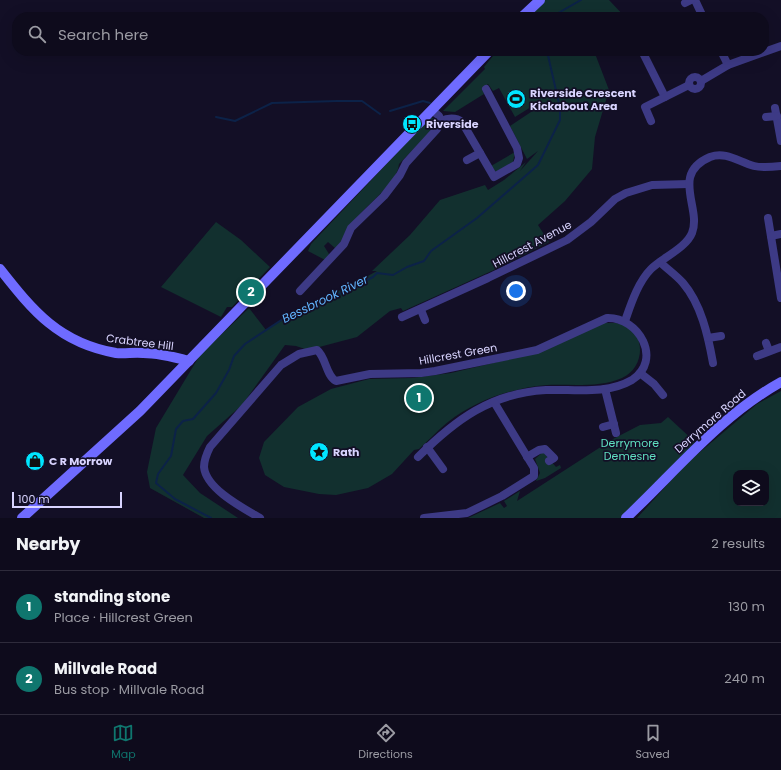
<!DOCTYPE html>
<html lang="en">
<head>
<meta charset="utf-8">
<style>
  :root { --surface:#0e0b1c; --page:#1c1929; --text:#f1f3f6; --muted:#9b9ba3; --line:#2e2b3b; --accent:#0f766e }
  body { margin:0; font-family:Poppins,sans-serif; background:var(--page); color:var(--text) }
  .controls { position:absolute; right:12px; bottom:12px; display:grid; overflow:hidden; border-radius:8px; box-shadow:0 4px 16px #0002 }
  .controls button { width:36px; height:36px; display:grid; place-items:center; padding:0; border:0; border-bottom:1px solid var(--line); background:var(--surface); color:var(--text); font:20px sans-serif }
  .scale { position:absolute; left:12px; bottom:10px; width:110px; box-sizing:border-box; padding-left:4px; border:2px solid #d9d4ff; border-top:0; font-size:11px; line-height:14px; white-space:nowrap; color:#d9d4ff; -webkit-text-stroke:3px #130f26; paint-order:stroke }
  .you { position:absolute; left:516px; top:291px; width:14px; height:14px; margin:-10px; border:3px solid #fff; border-radius:50%; background:#1a73e8; box-shadow:0 0 0 6px #1a73e833 }
  .badge { display:grid; place-items:center; width:26px; height:26px; border-radius:50%; background:var(--accent); color:#fff; font-size:13px; font-weight:700 }
  .pin { position:absolute; translate:-50% -50%; border:2px solid #fff; box-shadow:0 1px 4px #0006 }
  .list { margin:0; padding:0; list-style:none }
  h2 { display:flex; justify-content:space-between; align-items:center; height:52px; margin:0; padding:0 16px; font-size:17px }
  h2 small { font-size:13px; font-weight:400; color:var(--muted) }
  .list li { display:grid; grid-template-columns:26px 1fr auto; gap:12px; align-items:center; box-sizing:border-box; height:72px; padding:0 16px; border-top:1px solid var(--line) }
  .list b { display:block; font-size:15px; white-space:nowrap }
  .list p { margin:0; font-size:13px; white-space:nowrap; color:var(--muted) }
  .list em { font-size:13px; font-style:normal; color:var(--muted) }
  .icon { flex:none; width:22px; height:22px; fill:none; stroke:currentColor; stroke-width:2; stroke-linecap:round; stroke-linejoin:round }
  .map { position:relative; flex:none; width:781px; height:518px; overflow:hidden }
  .search { position:absolute; background:var(--surface); box-shadow:0 4px 16px #0002; left:12px; right:12px; top:12px; height:44px; display:flex; align-items:center; gap:10px; box-sizing:border-box; padding:0 14px; border-radius:16px; color:var(--muted); font-size:15px }
  .sheet { height:196px; background:var(--surface) }
  nav { display:flex; justify-content:space-around; align-items:center; box-sizing:border-box; height:56px; border-top:1px solid var(--line); background:var(--surface); font-size:11px; color:var(--muted) }
  nav a { display:grid; justify-items:center; gap:2px }
  nav .on { color:var(--accent) }
  .map>svg:first-child { display:block }
</style>
</head>
<body>
<div class="map">
<svg width="781" height="518" viewBox="0 0 781 518">
  <rect width="100%" height="100%" fill="#130f26"/>
  <!-- green -->
  <g fill="#12302f" fill-rule="evenodd">
    <polygon points="545,0 609,0 625,17 529,17"/>
    <path d="M497,51H594L609,90L595,137L592,169L565,201L538,225L549,242L496,269L403,311L401,308L390,311L357,337L308,350L296,346L285,345L242,405L207,436L183,475L200,493L238,518H204L150,488L147,472L156,428L200,355L249,308L266,330C302,308 340,291 377,271H372L410,235L440,200L485,185L488,190L504,180L526,162L520,171L538,151L527,159L510,126L534,110L529,102L531,107L515,117L499,88L493,91L488,84L482,89L484,94L455,112L443,111L485,69L484,67Z"/>
    <path d="M430,118H434L435,123L430,132L399,164C397,189 348,214 341,244L335,248L328,242L324,246L329,254L327,261L308,251L311,244Z"/>
    <polygon points="515,152 513,162 496,172 491,166"/>
    <polygon points="216,222 241,240 270,267 232,307 227,307 221,317 161,287"/>
    <path d="M603,323C611,323 620,322 627,326C647,338 643,369 622,378C599,388 571,384 547,385C512,388 476,400 448,422C438,430 429,440 419,449L414,450L392,474L368,488L336,495L319,494L284,487L265,475L259,458L264,442L298,407L331,389L369,379L412,378L451,373L540,352Z"/>
    <path d="M781,391V518H637L687,463L757,404ZM736,473H766V503H736Z"/>
    <polygon points="668,417 695,442 628,518 468,518 500,503 504,508 507,506 504,501 520,491 517,501 613,439 640,425 661,423"/>
    <polygon points="543,452 556,467 560,465 561,468 545,478 536,481 540,473 535,459"/>
  </g>
  <g fill="none" stroke-linecap="round" stroke-linejoin="round">
    <!-- stream -->
    <g stroke="#0c2248" stroke-width="2">
      <polyline points="554,17 560,12 581,0"/>
      <polyline points="390,111 423,101 430,103"/>
      <polyline points="216,117 235,121 272,103 337,101 362,101 380,114"/>
      <polyline points="211,518 175,499 156,483 158,474 171,456 176,429 183,421 193,419 216,393 229,370 234,356 245,344 292,313 344,292 373,277 377,273 393,275 407,267 424,261 431,251 477,218 538,165 560,120 560,108 547,51"/>
    </g>
    <!-- street -->
    <g stroke="#3d3a85" stroke-width="8">
      <polyline points="695,0 703,17"/>
      <polyline points="685,3 691,0"/>
      <polyline points="642,51 665,97"/>
      <polyline points="721,51 728,65"/>
      <circle cx="695" cy="83" r="6"/>
      <polyline points="701,81 728,65 781,46"/>
      <polyline points="775,108 781,141"/>
      <polyline points="766,117 777,116"/>
      <path d="M441,121C447,118 456,117 462,122L494,177L517,164L519,158L517,148L486,89"/>
      <polyline points="651,121 645,107 689,85"/>
      <polyline points="467,160 480,153"/>
      <polyline points="768,218 781,298"/>
      <polyline points="771,236 781,234"/>
      <path d="M660,262C667,269 676,275 683,283C701,304 708,335 713,363"/>
      <polyline points="300,291 344,244 351,228 384,196 400,175 406,163 437,129 441,121 439,116 432,110"/>
      <polyline points="421,310 425,320"/>
      <polyline points="402,317 488,278 567,240 591,222 615,199 626,193 652,185 689,184"/>
      <path d="M625,321C631,304 638,282 651,269C662,258 686,248 692,233C702,208 670,174 710,157C726,151 739,162 754,166C762,168 772,167 781,166"/>
      <polyline points="708,338 721,336"/>
      <polyline points="766,343 769,351"/>
      <polyline points="757,356 781,347"/>
      <polyline points="640,373 654,384 663,395"/>
      <polyline points="605,389 616,433"/>
      <polyline points="603,427 614,424"/>
      <polyline points="427,447 443,469"/>
      <polyline points="527,457 539,450 545,449 554,458 549,461"/>
      <path d="M260,518C243,508 206,489 204,467C204,460 207,453 210,447L281,365L299,354L317,350C326,357 326,376 336,381L370,374L421,373L435,371L537,350L607,318C639,317 663,360 632,380C606,395 574,389 546,390C491,393 455,420 418,457"/>
      <polyline points="424,518 467,513 502,496 534,476 534,468 494,402"/>
    </g>
    <!-- secondary -->
    <g stroke="#6f6bff" stroke-width="10">
      <polyline points="522,17 540,0"/>
      <path d="M0,269C33,311 59,343 116,353C125,354 134,352 143,353C159,353 174,357 189,361"/>
      <polyline points="22,518 140,411 489,51"/>
      <path d="M626,518C676,471 720,416 781,382"/>
    </g>
  </g>
  <!-- icons -->
  <defs>
    <symbol id="stadium-disc" viewBox="-11 -11 22 22"><circle r="9.5" fill="#00e5ff" stroke="#130f26"/><path d="M0-5a6.5 5 0 1 0 0 10a6.5 5 0 1 0 0-10ZM-3.5-1.8h7v3.6h-7Z" fill="#111"/></symbol>
    <symbol id="bus-disc" viewBox="-11 -11 22 22"><circle r="9.5" fill="#00e5ff" stroke="#130f26"/><path d="M-5-6H5V4H4V6H2V4H-2V6H-4V4H-5ZM-3.5-4V0h7V-4ZM-3.5 1.2v1.5H-2V1.2ZM2 1.2v1.5H3.5V1.2Z" fill="#111"/></symbol>
    <symbol id="sight-disc" viewBox="-11 -11 22 22"><circle r="9.5" fill="#00e5ff" stroke="#130f26"/><path d="M0-6L1.8-2.2L6-1.7L2.9 1.2L3.7 5.4L0 3.3L-3.7 5.4L-2.9 1.2L-6-1.7L-1.8-2.2Z" fill="#111"/></symbol>
    <symbol id="shop-disc" viewBox="-11 -11 22 22"><circle r="9.5" fill="#00e5ff" stroke="#130f26"/><path d="M-5-2.5h2.3a2.7 3.5 0 0 1 5.4 0H5L5.5 6h-11ZM-1.5-2.5h3a1.5 2.3 0 0 0-3 0Z" fill="#111"/></symbol>
  </defs>
  <g fill-rule="evenodd">
    <use href="#stadium-disc" x="505" y="88" width="22" height="22"/>
    <use href="#bus-disc" x="401" y="113" width="22" height="22"/>
    <use href="#sight-disc" x="308" y="441" width="22" height="22"/>
    <use href="#shop-disc" x="24" y="450" width="22" height="22"/>
  </g>
  <g text-anchor="middle" stroke-width="3.5" stroke-linejoin="round" paint-order="stroke">
    <!-- poi labels -->
    <g font-size="11" font-weight="bold" fill="#d9d4ff" stroke="#130f26" text-anchor="start">
      <text x="530" y="97">Riverside Crescent<tspan x="530" dy="13">Kickabout Area</tspan></text>
      <text x="426" y="128">Riverside</text>
      <text x="333" y="456">Rath</text>
      <text x="49" y="465">C R Morrow</text>
    </g>
    <!-- street labels -->
    <g font-size="11" fill="#d9d4ff" stroke="#130f26">
      <text transform="translate(532 244) rotate(-28)" y="4">Hillcrest Avenue</text>
      <text transform="translate(140 342) rotate(7)" y="4">Crabtree Hill</text>
      <text transform="translate(458 354) rotate(-10)" y="4">Hillcrest Green</text>
      <text transform="translate(710 421) rotate(-41)" y="4">Derrymore Road</text>
    </g>
    <!-- park labels -->
    <g font-size="11" fill="#5fe0c0" stroke="#130f26">
      <text x="630" y="447">Derrymore<tspan x="630" dy="13">Demesne</tspan></text>
    </g>
    <!-- water labels -->
    <g font-size="12" font-style="italic" fill="#62b6ff" stroke="#130f26">
      <text transform="translate(325 299) rotate(-26)" y="4">Bessbrook River</text>
    </g>
  </g>
</svg>
<div class="controls">
<button><svg class="icon" aria-label="layers" viewBox="0 0 24 24"><path d="M12 4l9 5-9 5-9-5zM3 14l9 5 9-5"/></svg></button>
</div>
<div class="scale">100 m</div>
<div class="you"></div>
<div class="pin badge" style="left:419px;top:398px">1</div>
<div class="pin badge" style="left:251px;top:292px">2</div>
<div class="search"><svg class="icon" aria-label="search" viewBox="0 0 24 24"><circle cx="10" cy="10" r="6"/><path d="M15 15l6 6"/></svg>Search here</div>
</div>
<section class="sheet">
<h2>Nearby<small>2 results</small></h2>
<ul class="list">
<li><span class="badge">1</span><div><b>standing stone</b><p>Place · Hillcrest Green</p></div><em>130 m</em></li>
<li><span class="badge">2</span><div><b>Millvale Road</b><p>Bus stop · Millvale Road</p></div><em>240 m</em></li>
</ul>
</section>
<nav>
<a class="on"><svg class="icon" aria-label="map" viewBox="0 0 24 24"><path d="M3 6l6-2 6 2 6-2v14l-6 2-6-2-6 2zM9 4v14M15 6v14"/></svg>Map</a>
<a><svg class="icon" aria-label="directions" viewBox="0 0 24 24"><path d="M12 3l9 9-9 9-9-9zM9 14v-3h6M13 9l2 2-2 2"/></svg>Directions</a>
<a><svg class="icon" aria-label="saved" viewBox="0 0 24 24"><path d="M7 4h10v16l-5-4-5 4z"/></svg>Saved</a>
</nav>
</body>
</html>
